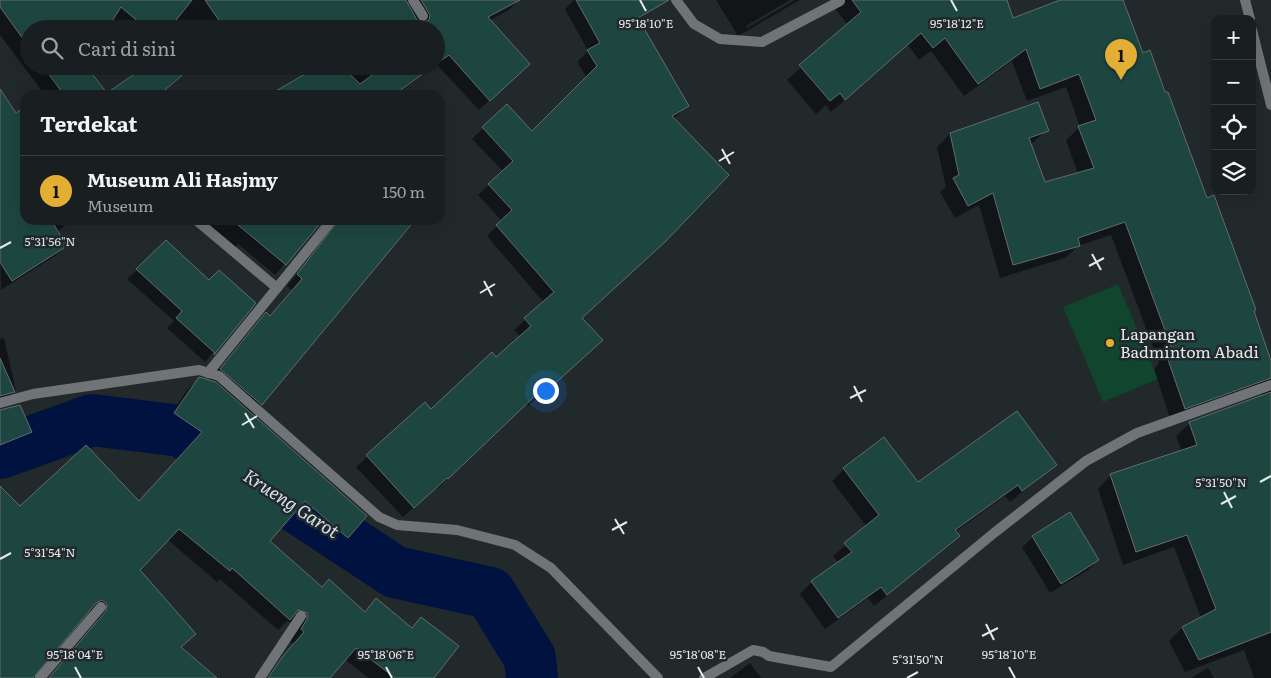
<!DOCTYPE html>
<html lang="id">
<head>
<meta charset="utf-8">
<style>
  :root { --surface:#191f20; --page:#262c2d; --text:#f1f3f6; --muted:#9fa2a5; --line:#373d3e; --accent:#e2ae34 }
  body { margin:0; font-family:Literata,serif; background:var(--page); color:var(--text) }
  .controls { position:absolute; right:15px; top:15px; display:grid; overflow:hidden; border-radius:10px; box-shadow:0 5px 20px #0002 }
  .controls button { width:45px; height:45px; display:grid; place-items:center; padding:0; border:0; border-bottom:1px solid var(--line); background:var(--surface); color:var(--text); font:25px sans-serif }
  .you { position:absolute; left:545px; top:390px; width:18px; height:18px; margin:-12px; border:4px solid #fff; border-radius:50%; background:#1a73e8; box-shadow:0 0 0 8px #1a73e833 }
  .badge { display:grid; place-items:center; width:32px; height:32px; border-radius:50%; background:var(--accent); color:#111; font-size:16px; font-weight:700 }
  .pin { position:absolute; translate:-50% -41px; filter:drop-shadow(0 1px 2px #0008) }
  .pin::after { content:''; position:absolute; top:26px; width:18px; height:15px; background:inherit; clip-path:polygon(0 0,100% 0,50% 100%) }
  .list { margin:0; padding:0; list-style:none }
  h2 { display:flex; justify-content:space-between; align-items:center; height:65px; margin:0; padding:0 20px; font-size:21px }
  h2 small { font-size:16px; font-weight:400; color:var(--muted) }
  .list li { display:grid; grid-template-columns:32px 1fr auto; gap:15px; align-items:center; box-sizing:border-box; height:70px; padding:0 20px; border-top:1px solid var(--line) }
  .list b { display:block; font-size:19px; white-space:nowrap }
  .list p { margin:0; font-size:16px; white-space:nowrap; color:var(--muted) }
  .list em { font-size:16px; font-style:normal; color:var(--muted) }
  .icon { flex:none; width:28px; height:28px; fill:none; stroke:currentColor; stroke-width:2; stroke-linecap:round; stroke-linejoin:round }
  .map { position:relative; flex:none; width:1271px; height:678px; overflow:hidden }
  .search { position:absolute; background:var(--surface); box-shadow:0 5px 20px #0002; left:20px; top:20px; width:425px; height:55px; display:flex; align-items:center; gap:12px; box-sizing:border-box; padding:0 18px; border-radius:28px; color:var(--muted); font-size:19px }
  .panel { position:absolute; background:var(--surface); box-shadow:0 5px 20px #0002; left:20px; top:90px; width:425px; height:135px; border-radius:15px }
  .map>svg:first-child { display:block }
</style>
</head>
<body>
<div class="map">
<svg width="1271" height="678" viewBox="0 0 1271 678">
  <rect width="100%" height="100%" fill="#21292b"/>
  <!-- green -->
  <polygon fill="#10462d" points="1118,284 1158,379 1103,402 1063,307"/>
  <!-- shadow -->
  <g fill="#0007">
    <polygon points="0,0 519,0 509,10 489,21 518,74 479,110 437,65 396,95 283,95 321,66 436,66 436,29 124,29 112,19 29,29 29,66 84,66 107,95 45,95 0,35"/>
    <polygon points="574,0 641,0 647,11 638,21 688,105 673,119 581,318 590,350 528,406 526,403 437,489 436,487 403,517 356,467 425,404 431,410 496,358 520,336 514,330 544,303 487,236 502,221 478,195 503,171 472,139 507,106 532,133 587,78 577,62 588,51 565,9"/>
    <polygon points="716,0 790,0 746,26 747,28 795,0 800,0 738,36"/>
    <polygon points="839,0 1005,0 1013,19 1064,0 1122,0 1142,54 1253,311 1271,365 1271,678 1254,678 1244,650 1185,672 1169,641 1182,628 1201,618 1174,547 1123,565 1098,489 1111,475 1182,452 1176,436 1190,423 1265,396 1255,391 1171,421 1154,369 1159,363 1111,235 1078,246 1065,258 1000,278 979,205 955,218 940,192 946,187 937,147 950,134 1047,130 1030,145 1044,184 1078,174 1066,140 1080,127 1066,87 1027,101 1012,61 964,96 931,51 919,60 908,45 831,112 826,105 816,114 787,80 848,25 833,6"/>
    <polygon points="146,66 193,66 164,91 167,95 110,95"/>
    <polygon points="25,217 25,220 72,220 57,232 66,246 55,256 1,290 0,233"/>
    <polygon points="208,220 414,220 251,415 347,537 335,548 293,512 269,541 322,588 364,612 376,600 411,629 421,619 432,678 369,678 344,659 328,678 267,678 293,644 290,641 296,624 287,621 278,630 220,579 217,582 167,539 138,570 195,634 180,648 213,678 129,678 84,638 97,621 95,614 90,611 0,678 0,526 139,503 192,444 164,425 187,390 199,379 209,382 255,325 266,314 270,317 292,290 287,286 327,237 328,229 322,224 318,225 275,275 238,244 234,248 209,227 212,223"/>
    <polygon points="166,242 209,282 254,303 205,362 167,328 174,321 127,279"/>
    <polygon points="4,338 16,391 6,401 0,403 0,339"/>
    <polygon points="0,410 31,431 20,442 0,450"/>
    <polygon points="1055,465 1010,502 1005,496 955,532 946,547 874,606 868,598 825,629 800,594 812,582 839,563 833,556 867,527 832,481 844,469 918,484"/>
    <polygon points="1033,537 1098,560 1088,570 1050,593 1022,547"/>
    <polygon points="750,663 761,678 730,678"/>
    <polygon points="1208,668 1214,678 1191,678"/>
  </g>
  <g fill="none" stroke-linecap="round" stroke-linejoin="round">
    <!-- river -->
    <polyline stroke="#00123f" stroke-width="52" points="0,453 92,420 181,431 395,572 490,593 530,658 532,678"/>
  </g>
  <!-- building -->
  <g fill="#1e4641" stroke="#636c6a">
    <polygon points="0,0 192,0 169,29 147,29 121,7 107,29 29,29 29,47 0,7"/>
    <polygon points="205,0 406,0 417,20 423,23 429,20 430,15 421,0 520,0 488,17 530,64 490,101 449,55 436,64 436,30 438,29 225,29"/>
    <polygon points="576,0 669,0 638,18 689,106 672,116 729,175 666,241 582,318 603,340 540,397 537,394 448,479 447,478 414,508 366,455 425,402 431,409 492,352 496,357 531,326 524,318 554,292 496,225 512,210 488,184 513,161 482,127 507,104 532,131 597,66 587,50 600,43"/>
    <polygon points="852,0 1007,0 1013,18 1060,0 1123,0 1143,53 1150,50 1165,92 1168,92 1207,198 1214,195 1256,310 1254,311 1271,361 1271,378 1185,409 1166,354 1173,352 1125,222 1078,238 1080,246 1013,265 993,193 968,206 953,178 959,175 950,133 1038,102 1049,131 1029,138 1045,182 1094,168 1078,126 1096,120 1079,74 1040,89 1026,49 978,84 945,38 933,48 921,33 845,100 840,93 830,101 799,65 861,12"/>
    <polygon points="43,66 86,66 107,93 146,66 193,66 159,95 64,95"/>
    <polygon points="319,66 341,66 360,84 385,66 434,66 394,95 269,95"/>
    <polygon points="0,89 16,113 25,107 25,220 51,220 67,246 12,281 0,262"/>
    <polygon points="232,220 323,220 286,265"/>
    <polygon points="339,220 415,220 262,405 220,369 266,312 270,316 302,279 297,274"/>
    <polygon points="166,240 209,280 219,270 256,303 214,355 215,353 176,318 182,311 136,269"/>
    <polygon points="0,358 15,392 0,396"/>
    <polygon points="199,377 216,382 367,516 348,538 305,501 270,541 322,587 329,579 365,612 376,598 412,628 421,617 459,646 434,678 395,678 356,648 330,678 268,678 283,656 304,632 301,629 307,619 307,613 298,610 290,620 232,568 230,571 179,529 140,570 196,634 181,647 217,678 49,678 106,611 107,604 102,600 96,603 33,678 0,678 0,486 20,506 86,445 139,501 202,432 174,413"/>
    <polygon points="1271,392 1271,632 1199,660 1182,627 1216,609 1187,535 1136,552 1110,474 1197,445 1189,422"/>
    <polygon points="20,405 32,432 0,445 0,410"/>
    <polygon points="1017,411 1057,465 1022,491 1018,485 955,530 960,536 887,595 881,587 838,618 811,581 852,552 844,543 879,515 843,468 884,437 918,482"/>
    <polygon points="1070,512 1099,560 1061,584 1032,536"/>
  </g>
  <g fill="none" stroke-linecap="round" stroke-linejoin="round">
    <!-- minor -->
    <g stroke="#717476" stroke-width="10">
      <polyline points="413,0 423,16"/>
      <polyline points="676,0 694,24 720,39 762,42 840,1"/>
      <polyline points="196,220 277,288"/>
      <polyline points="208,373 332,220"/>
      <polyline points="0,403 33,394 199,370 219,376 379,517 397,525 457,530 515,545 551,568 658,678"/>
      <polyline points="40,678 101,607"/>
      <polyline points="260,678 301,616"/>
      <polyline points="704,678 753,650 763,652 769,656 831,667 994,533 1086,461 1137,433 1271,385"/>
    </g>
    <!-- tertiary -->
    <g stroke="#717476" stroke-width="10">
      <polyline points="1245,0 1250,19"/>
      <polyline points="1252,30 1271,105"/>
    </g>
  </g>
  <!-- ticks -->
  <path fill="none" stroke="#e4e9ea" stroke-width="2" d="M640,0L646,11M951,0L957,11M722,149L730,164M719,161L734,152M0,248L11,242M1092,254L1101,270M1089,266L1104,258M484,281L492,296M480,293L495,284M854,386L862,402M850,398L866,390M245,413L254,428M242,425L257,416M1260,482L1271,476M1224,492L1232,508M1221,504L1236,496M615,519L624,534M612,530L627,522M0,559L11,553M986,624L994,640M982,636L998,628M75,667L81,678M386,667L392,678M698,667L704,678M1009,667L1015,678M907,678L918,672"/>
  <!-- markers -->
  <circle fill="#e2ae34" stroke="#21292b" stroke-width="2" cx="1110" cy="343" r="5"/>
  <g text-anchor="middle" stroke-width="5" stroke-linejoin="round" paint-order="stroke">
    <!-- poi labels -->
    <g font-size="16" fill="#e4e9ea" stroke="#21292b" text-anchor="start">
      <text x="1120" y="340">Lapangan<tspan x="1120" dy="18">Badmintom Abadi</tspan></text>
    </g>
    <!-- water labels -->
    <g font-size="18" font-style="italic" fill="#d4e0f3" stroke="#21292b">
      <text transform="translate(291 504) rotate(33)" y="6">Krueng Garot</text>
    </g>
  </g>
  <g font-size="12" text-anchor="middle" fill="#e4e9ea" stroke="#21292b" stroke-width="5" stroke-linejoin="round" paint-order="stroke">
    <text x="646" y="28">95°18'10"E</text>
    <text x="957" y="28">95°18'12"E</text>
    <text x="50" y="246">5°31'56"N</text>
    <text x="1221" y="487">5°31'50"N</text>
    <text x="50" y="557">5°31'54"N</text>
    <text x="75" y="659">95°18'04"E</text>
    <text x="386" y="659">95°18'06"E</text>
    <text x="698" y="659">95°18'08"E</text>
    <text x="1009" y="659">95°18'10"E</text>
    <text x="918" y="664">5°31'50"N</text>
  </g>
</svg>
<div class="controls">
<button>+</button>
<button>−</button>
<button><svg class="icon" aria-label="locate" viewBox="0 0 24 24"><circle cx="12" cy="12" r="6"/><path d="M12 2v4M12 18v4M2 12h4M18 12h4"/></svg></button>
<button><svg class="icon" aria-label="layers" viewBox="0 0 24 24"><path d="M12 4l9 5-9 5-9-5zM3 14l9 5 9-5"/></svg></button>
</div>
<div class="you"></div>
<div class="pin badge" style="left:1121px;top:80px">1</div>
<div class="search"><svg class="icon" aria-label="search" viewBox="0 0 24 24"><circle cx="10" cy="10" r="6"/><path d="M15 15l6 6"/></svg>Cari di sini</div>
<section class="panel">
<h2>Terdekat<small></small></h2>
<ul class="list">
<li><span class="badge">1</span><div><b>Museum Ali Hasjmy</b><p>Museum</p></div><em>150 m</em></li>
</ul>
</section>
</div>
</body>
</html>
